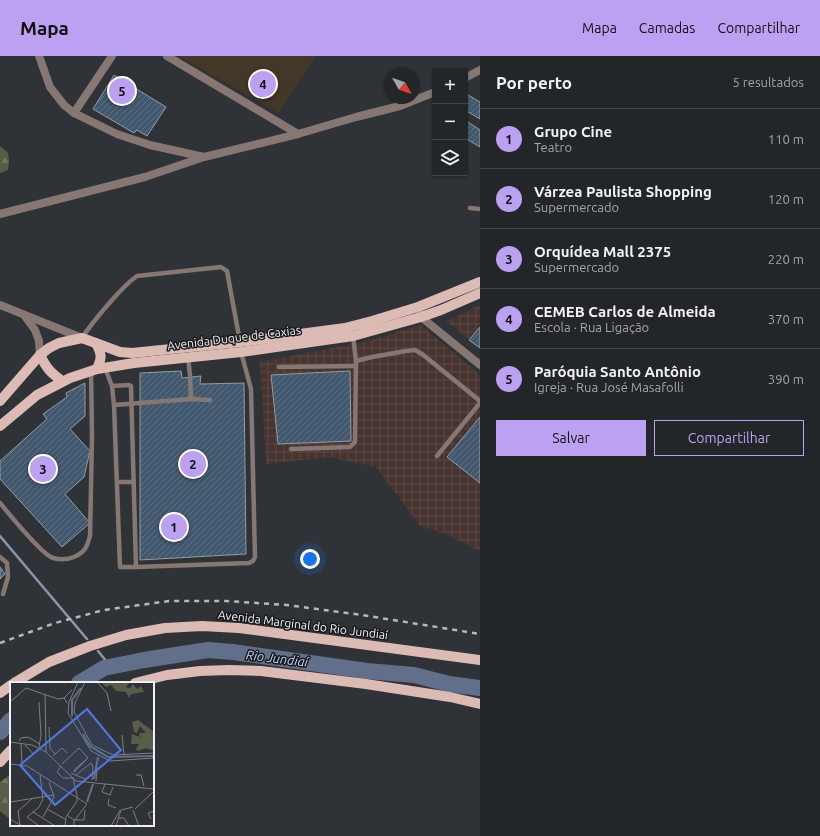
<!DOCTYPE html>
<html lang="pt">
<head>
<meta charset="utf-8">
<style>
  :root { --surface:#232628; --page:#2b2e30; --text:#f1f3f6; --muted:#a3a5a8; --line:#404345; --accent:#bca0f2 }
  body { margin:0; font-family:Ubuntu,sans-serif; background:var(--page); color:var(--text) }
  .controls { position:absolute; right:12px; top:12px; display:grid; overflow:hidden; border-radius:0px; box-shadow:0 1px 3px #0004 }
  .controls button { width:36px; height:36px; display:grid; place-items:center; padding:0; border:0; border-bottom:1px solid var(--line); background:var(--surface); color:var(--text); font:20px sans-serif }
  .compass { position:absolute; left:384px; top:12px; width:36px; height:36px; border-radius:50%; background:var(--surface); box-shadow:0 1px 3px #0004; rotate:130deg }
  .you { position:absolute; left:310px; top:503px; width:14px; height:14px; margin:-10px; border:3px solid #fff; border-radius:50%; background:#1a73e8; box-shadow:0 0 0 6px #1a73e833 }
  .badge { display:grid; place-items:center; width:26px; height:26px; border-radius:50%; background:var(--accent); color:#111; font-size:13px; font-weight:700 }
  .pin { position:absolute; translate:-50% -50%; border:2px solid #fff; box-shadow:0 1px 4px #0006 }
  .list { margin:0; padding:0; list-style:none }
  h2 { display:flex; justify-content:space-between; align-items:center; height:52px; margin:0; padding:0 16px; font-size:17px }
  h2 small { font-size:13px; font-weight:400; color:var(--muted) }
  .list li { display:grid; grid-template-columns:26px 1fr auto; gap:12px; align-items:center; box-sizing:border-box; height:60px; padding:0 16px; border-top:1px solid var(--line) }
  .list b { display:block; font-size:15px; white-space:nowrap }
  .list p { margin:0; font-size:13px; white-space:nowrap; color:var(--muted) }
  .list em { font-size:13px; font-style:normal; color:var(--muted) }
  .actions { display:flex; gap:8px; padding:12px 16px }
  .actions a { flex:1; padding:9px 0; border:1px solid var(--accent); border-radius:0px; text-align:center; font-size:14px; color:var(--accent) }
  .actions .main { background:var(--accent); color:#111 }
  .icon { flex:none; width:22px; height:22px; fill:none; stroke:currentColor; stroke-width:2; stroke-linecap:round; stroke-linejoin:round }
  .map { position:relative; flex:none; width:480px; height:780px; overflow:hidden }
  header { display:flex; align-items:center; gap:24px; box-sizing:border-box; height:56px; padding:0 20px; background:var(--accent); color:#111 }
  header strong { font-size:19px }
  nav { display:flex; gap:22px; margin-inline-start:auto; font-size:14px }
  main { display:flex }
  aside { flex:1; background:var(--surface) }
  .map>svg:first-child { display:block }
</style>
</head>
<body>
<header>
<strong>Mapa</strong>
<nav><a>Mapa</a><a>Camadas</a><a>Compartilhar</a></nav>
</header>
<main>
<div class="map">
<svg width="480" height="780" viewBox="0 0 480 780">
  <defs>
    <pattern id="industrial-grid" width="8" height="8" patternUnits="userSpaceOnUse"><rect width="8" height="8" fill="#48342f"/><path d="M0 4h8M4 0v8" fill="none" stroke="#5a4844"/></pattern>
    <pattern id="forest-firs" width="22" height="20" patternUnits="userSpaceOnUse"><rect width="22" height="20" fill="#595d47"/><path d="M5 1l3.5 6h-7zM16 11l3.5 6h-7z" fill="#717562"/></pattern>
    <pattern id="building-hatch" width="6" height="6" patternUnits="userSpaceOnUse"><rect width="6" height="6" fill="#42586f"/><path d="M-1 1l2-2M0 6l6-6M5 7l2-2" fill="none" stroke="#5e7084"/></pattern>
  </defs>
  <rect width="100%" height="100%" fill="#2f3236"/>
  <!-- industrial -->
  <g fill="url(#industrial-grid)">
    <polygon points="480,249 480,292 446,265"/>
    <polygon points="421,269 480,319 480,495 446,478 420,470 376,411 330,401 266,408 260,306 368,285"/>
  </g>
  <!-- education -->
  <polygon fill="#433728" points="178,0 315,0 279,57"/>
  <!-- forest -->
  <g fill="url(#forest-firs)">
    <polygon points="0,90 8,97 9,106 8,114 0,117"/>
    <polygon points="11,718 11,764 0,755 0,726"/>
  </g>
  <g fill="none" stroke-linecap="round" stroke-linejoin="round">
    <!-- stream -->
    <g stroke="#8c96aa" stroke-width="2.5">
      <polyline points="0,480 87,583"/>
      <polyline points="98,595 111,611"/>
    </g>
    <!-- river -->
    <g stroke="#626f8b" stroke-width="16">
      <polyline points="79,627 104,612 144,604 208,594 233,596 367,615 414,619 449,628 480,632"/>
      <polyline points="0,676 11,664"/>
    </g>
  </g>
  <!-- building -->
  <g fill="url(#building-hatch)" stroke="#979ba0">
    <polygon points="114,19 166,51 147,80 137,74 134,77 93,53"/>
    <polygon points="468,39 480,46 480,63 465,54 465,43"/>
    <polygon points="465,64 480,74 480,91 465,82"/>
    <polygon points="480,271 480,292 469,284"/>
    <polygon points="181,315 182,322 201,320 200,328 244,327 246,498 140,504 140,317"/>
    <polygon points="350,315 351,385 278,388 271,319"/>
    <polygon points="85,327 85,360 70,373 90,395 84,421 65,438 90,467 62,491 0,423 0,405 47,363 43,358 67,341 66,337"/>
    <polygon points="480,361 480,427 447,401"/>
    <polygon points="0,511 5,518 0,523"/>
  </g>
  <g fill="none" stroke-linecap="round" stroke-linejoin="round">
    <!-- service -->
    <g stroke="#877773" stroke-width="4.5">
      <polyline points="470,152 480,153"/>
      <polyline points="353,280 356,305 372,301 406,295 415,294 422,298 480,345"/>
      <path d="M82,282C91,268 101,257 112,244C120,235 127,227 137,220L221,211L227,215L240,286"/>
      <polyline points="188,301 190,319 191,343"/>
      <polyline points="279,311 356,310"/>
      <polyline points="105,312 112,330"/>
      <polyline points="114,349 191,343 210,344"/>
      <polyline points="291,393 350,391 355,386 356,305"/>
      <polyline points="437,400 480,347"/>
      <polyline points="117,426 134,426"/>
      <path d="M0,447C9,458 43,499 53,502C61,504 67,504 74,501C85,496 87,491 90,480L92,380L91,315"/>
      <polyline points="0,501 7,507 8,521 3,538"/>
      <polyline points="136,511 131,330 129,329 112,330 114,349 120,511 136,511 249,507 253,505 255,501 251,333 241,296"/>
    </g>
    <!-- minor -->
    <g stroke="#877773" stroke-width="8">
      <polyline points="39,0 50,31 64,49 74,57 117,78 150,89 204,101"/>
      <polyline points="167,0 298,78"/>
      <polyline points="465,22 480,14"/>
      <polyline points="74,57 112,0"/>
      <polyline points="0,158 145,121 204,101 298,78 356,61 400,50 435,36"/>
      <polyline points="0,249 82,282"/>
      <polyline points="420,258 421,261 480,309"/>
      <polyline points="24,259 35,274 39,285 40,299"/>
    </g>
    <!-- primary -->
    <g stroke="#dcbbb4" stroke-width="10">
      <path d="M96,287C102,299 102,301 97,313"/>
      <path d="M40,299C47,313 50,316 62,325"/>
      <polyline points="0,345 40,299 49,292 59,287 82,282 120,296 132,297 240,286 345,272 372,265 418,251 480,226"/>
      <polyline points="0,370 37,339 70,322 97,313 134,307 241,296 353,280 421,261 441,254 480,237"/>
      <polyline points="14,627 49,606 90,590 126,579 165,572 202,570 239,572 480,604"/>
      <polyline points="135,627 167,619 200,615 229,614 261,615 366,628 450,641 480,648"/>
      <polyline points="0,637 11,629"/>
      <polyline points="0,706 11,694"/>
    </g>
    <!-- rail -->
    <polyline stroke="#b6b9bc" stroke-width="2.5" stroke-dasharray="5 5" stroke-linecap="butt" points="0,587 55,567 104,554 169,545 226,545 287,549 362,559 480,578"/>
  </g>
  <g text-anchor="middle" stroke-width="3" stroke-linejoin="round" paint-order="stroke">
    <!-- street labels -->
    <g font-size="12" fill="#eff1f4" stroke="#181a1c">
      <text transform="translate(234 282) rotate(-7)" y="4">Avenida Duque de Caxias</text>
      <text transform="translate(303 569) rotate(7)" y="4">Avenida Marginal do Rio Jundiaí</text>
    </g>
    <!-- water labels -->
    <g font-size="13" font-style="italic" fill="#c0d4fd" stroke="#181a1c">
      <text transform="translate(277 602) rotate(7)" y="5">Rio Jundiaí</text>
    </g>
  </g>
  <!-- overview -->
  <g transform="translate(10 626)">
    <rect width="144" height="144" fill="#2f3236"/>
    <path d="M91,0H120L116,5L120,6L123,2L127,7L131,4L134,10L121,12L119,16L116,10L106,9L101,3L96,5ZM128,38L144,50V69L136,66L128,69L126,67L129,62H121L122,52L130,55L129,51H136L130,44L127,51L124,50L122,40Z" fill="#595d47"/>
    <path fill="none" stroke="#626f8b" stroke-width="2" d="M62,34V18L71,6M73,52L80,64L98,75L144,74M84,97L88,75M77,120L83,102"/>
    <path fill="none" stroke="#7c7e82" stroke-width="1" d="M68,0L59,20L58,31L81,69L100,79L144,76M75,0L65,21L64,30L82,63L103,73L144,71M87,0L97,11L101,29M35,12L36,70M0,20L16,6L48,17L54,16M57,21L54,16L62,8M39,45L40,66L45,72L43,74M112,53L114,73M9,59L11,56L18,55L30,62M0,60L22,63L36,70L66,99L144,107M11,61L12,82M15,63L24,73M29,65L31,53L29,20M45,72L52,66L57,71M0,82L17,84L77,122L64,139V144M52,82L69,66L78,76M51,84L47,90L53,96H63L67,113V119L56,135L55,144M65,87L64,90L78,76M65,87L78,76M61,91L75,97M66,93L81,81L83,85L82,98M126,93H131L134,104M86,99L87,87L90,85M95,102L92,110L100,113L103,105M99,117L98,123L106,126M0,120L44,113M37,127L55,137M125,127L143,110M123,128L129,144M23,130L45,144M57,133L64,138H74L75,128M33,135L44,115L39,100M108,136H114L119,144M0,137L12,144M141,137L138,131L144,129M10,143L8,129L23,116M29,144L17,135L29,125L33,117L30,93M101,144L110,128M106,144L111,128L123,125"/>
    <path fill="#5277df" fill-opacity="0.15" stroke="#5277df" stroke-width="2" d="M77,27L111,68L45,123L10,83Z"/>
    <rect width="144" height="144" fill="none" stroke="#eff1f4" stroke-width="2"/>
  </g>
</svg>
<div class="controls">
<button>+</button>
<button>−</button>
<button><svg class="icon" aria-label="layers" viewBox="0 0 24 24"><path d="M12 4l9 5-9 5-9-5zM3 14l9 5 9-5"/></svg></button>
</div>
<svg class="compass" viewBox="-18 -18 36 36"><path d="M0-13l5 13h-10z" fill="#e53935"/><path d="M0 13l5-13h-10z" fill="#a3a5a8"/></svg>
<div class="you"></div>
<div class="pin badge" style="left:174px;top:471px">1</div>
<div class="pin badge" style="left:193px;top:408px">2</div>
<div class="pin badge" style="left:43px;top:413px">3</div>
<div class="pin badge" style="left:263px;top:28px">4</div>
<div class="pin badge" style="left:122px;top:35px">5</div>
</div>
<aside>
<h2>Por perto<small>5 resultados</small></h2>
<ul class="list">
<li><span class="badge">1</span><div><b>Grupo Cine</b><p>Teatro</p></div><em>110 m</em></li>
<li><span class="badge">2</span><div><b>Várzea Paulista Shopping</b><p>Supermercado</p></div><em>120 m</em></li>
<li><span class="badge">3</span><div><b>Orquídea Mall 2375</b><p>Supermercado</p></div><em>220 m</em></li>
<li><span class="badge">4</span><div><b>CEMEB Carlos de Almeida</b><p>Escola · Rua Ligação</p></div><em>370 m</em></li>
<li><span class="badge">5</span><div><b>Paróquia Santo Antônio</b><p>Igreja · Rua José Masafolli</p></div><em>390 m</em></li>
</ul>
<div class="actions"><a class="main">Salvar</a><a>Compartilhar</a></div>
</aside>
</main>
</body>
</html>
